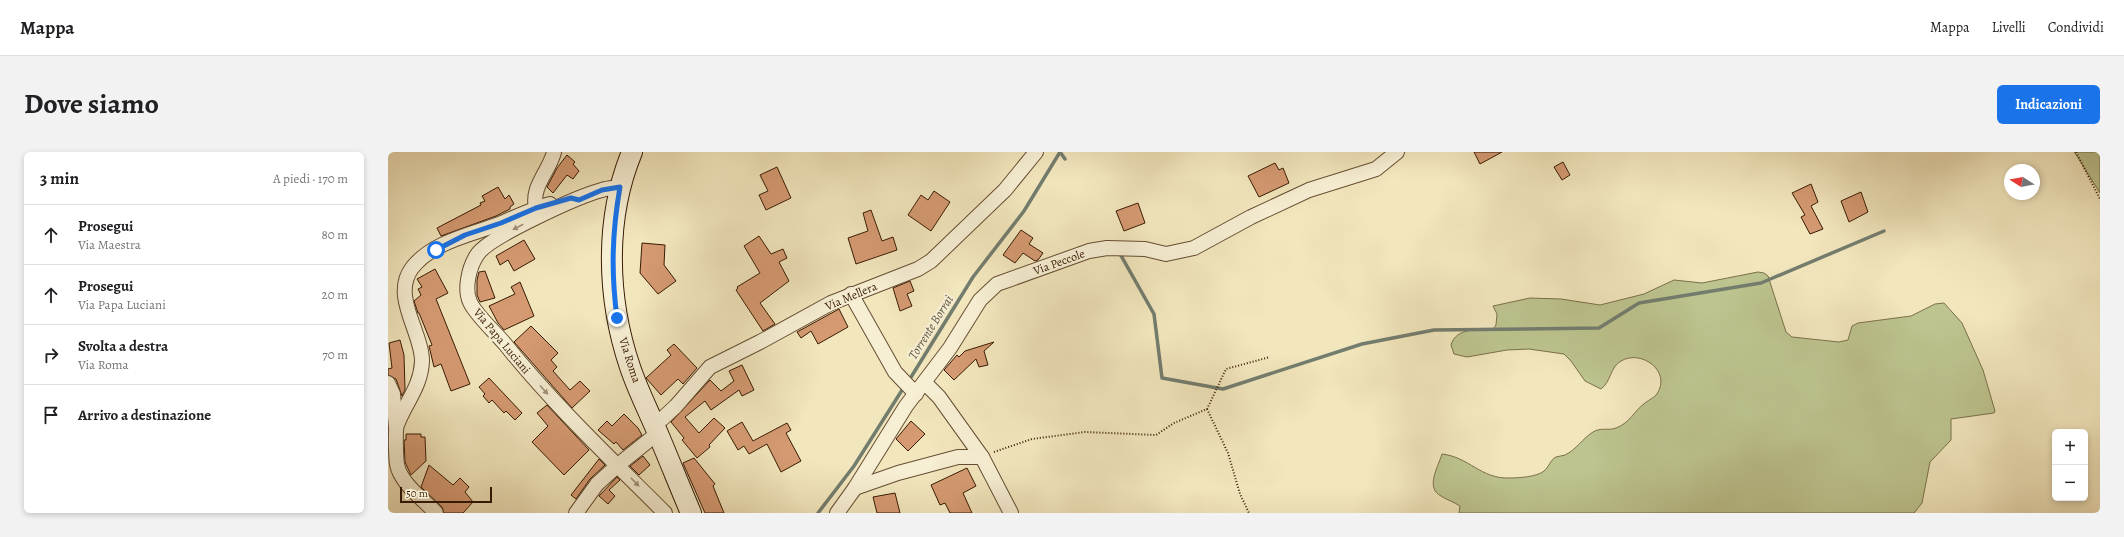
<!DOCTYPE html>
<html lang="it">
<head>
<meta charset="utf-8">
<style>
  :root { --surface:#fff; --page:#f2f2f2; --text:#202124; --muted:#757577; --line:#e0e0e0; --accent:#1a73e8 }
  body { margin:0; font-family:Alegreya,serif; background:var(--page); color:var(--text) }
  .controls { position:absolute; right:12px; bottom:12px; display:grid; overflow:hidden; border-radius:6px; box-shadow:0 2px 6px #0003 }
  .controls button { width:36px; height:36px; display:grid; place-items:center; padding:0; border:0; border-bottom:1px solid var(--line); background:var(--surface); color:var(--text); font:20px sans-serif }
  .compass { position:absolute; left:1616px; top:12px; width:36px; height:36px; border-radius:50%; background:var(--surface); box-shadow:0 2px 6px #0003; rotate:281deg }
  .scale { position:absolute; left:12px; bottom:10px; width:92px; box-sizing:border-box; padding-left:4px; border:2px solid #381b03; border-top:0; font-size:11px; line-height:14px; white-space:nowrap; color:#381b03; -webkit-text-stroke:3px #f7efd4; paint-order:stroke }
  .stop { position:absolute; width:12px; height:12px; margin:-9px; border:3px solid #1a73e8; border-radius:50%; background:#fff }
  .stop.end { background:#1a73e8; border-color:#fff; box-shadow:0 1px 4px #0008 }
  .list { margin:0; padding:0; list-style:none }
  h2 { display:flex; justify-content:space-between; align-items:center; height:52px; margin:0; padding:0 16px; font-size:17px }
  h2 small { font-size:13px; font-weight:400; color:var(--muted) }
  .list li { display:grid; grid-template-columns:26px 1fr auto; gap:12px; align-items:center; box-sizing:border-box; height:60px; padding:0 16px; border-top:1px solid var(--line) }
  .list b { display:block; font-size:15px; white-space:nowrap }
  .list p { margin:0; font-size:13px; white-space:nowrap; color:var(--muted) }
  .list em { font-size:13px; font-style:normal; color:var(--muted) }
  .icon { flex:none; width:22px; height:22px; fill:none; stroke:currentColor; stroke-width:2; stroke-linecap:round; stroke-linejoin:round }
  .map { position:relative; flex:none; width:1712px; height:361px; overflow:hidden; border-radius:6px }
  header { display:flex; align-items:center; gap:24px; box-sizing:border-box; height:56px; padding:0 20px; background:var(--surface); border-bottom:1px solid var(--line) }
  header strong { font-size:19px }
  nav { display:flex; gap:22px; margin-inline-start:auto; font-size:14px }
  .intro { display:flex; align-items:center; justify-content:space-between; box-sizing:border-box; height:96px; padding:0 24px }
  h1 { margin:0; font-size:28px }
  .button { padding:10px 18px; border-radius:6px; background:var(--accent); color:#fff; font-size:14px; font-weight:700 }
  main { display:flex; gap:24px; padding:0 24px }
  aside { flex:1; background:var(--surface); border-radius:6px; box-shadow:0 2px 6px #0003 }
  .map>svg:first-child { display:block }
</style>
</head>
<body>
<header>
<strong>Mappa</strong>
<nav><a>Mappa</a><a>Livelli</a><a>Condividi</a></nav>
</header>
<div class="intro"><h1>Dove siamo</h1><a class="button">Indicazioni</a></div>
<main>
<aside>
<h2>3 min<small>A piedi · 170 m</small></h2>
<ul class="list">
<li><svg class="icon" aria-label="ahead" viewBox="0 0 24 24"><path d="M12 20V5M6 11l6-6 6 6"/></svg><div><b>Prosegui</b><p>Via Maestra</p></div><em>80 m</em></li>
<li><svg class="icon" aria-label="ahead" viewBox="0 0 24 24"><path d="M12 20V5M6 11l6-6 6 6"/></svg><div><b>Prosegui</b><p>Via Papa Luciani</p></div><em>20 m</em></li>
<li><svg class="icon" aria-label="right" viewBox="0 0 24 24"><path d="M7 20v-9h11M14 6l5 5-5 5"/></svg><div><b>Svolta a destra</b><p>Via Roma</p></div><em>70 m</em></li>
<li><svg class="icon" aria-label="arrive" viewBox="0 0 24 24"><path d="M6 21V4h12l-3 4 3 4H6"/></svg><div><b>Arrivo a destinazione</b></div></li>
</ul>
</aside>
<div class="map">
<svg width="1712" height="361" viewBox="0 0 1712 361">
  <rect width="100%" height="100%" fill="#f2e6bd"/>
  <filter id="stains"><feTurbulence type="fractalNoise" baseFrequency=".005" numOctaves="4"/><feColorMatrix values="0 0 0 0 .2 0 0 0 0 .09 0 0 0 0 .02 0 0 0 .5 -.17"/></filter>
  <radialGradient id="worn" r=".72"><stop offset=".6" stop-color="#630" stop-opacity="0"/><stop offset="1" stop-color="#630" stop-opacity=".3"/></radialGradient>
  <!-- green -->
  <g fill="#bdc48f" stroke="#7a7049">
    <polygon points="1686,0 1712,0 1712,41 1687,1"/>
    <path d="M1370,120L1376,121L1380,124L1398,180L1404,185L1451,190L1460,188L1464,174L1470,171L1523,164L1547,152L1556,151L1574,171L1595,218L1607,259L1606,261L1563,267V288L1542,310L1534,351L1526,361H1071L1072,354C1066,350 1059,348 1053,344C1037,336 1050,315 1054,302C1081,305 1093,327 1121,326C1130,326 1149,325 1156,319C1161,315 1162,308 1168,305C1171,304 1174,304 1177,303C1188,298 1195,286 1205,280C1213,275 1220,279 1228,276C1242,271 1246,259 1257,251C1262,247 1266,246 1269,242C1284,219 1253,197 1233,209C1222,215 1223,230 1213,237L1197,229L1183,209L1176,202L1141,197L1119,198L1079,205L1066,202L1063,193C1068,175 1091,178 1105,177L1108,173L1109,162L1105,154L1142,146L1173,147L1212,153L1256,142L1286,128L1314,131Z"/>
  </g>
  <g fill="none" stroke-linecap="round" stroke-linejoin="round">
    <!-- stream -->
    <g stroke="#737d6e" stroke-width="3.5">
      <polyline points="731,100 766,162 774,226 835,237 974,192 1046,178 1211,176 1251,151 1373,131 1496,79"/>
      <polyline points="520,230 585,125 636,59 672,0 677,7"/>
      <polyline points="430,361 466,314 516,235"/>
    </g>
  </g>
  <!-- building -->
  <g fill="#d59a72" stroke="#381b03">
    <polygon points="1086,0 1114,0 1092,12"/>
    <polygon points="179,3 187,10 185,12 191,19 185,27 179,23 165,41 159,35 169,16"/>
    <polygon points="1175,10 1182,23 1174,28 1166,15"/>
    <polygon points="887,11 891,18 895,16 901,31 871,45 860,24"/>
    <polygon points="389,15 403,46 378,58 371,43 380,39 372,23"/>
    <polygon points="1423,32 1430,50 1423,54 1435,77 1422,82 1413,65 1417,63 1404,41"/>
    <polygon points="110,35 117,47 121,43 126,52 122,55 122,57 108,64 53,84 49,76 93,53 92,51 97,49 94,44"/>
    <polygon points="546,39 562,50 543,79 520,63 533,43 540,48"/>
    <polygon points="1473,40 1480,60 1461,70 1453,49"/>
    <polygon points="750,51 757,71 736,79 728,59"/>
    <polygon points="483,58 494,89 505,85 509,98 468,112 460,86 480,79 475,61"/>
    <polygon points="633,78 645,86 641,92 655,101 650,108 647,109 635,101 627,111 615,103"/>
    <polygon points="371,84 383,102 395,97 399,106 391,110 401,129 372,151 387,172 375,179 348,138 350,136 349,135 372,121 356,94"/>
    <polygon points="136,88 147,107 126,119 120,108 112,113 108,104"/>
    <polygon points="254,91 277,93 276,113 288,129 270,142 252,121"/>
    <polygon points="47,117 60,141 48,147 82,232 63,239 53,212 46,215 41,194 44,193 31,161 30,161 26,149 33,143 30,137 34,135 29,127"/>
    <polygon points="97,119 107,146 92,150 89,143 89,128 91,120"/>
    <polygon points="522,129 526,139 519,142 524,154 512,159 505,136"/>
    <polygon points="132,130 146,164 116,178 110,171 101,154 127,142 123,135"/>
    <polygon points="451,157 460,175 430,192 423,179 413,186 409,180"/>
    <polygon points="143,174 170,201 163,208 169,215 165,219 182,238 192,229 202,239 184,256 126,190"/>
    <polygon points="12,188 16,203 17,238 14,244 8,227 0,223 0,217 4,216 1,191"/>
    <polygon points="606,190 596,199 600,213 591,215 588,207 566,228 556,218 569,203 571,205 577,199"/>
    <polygon points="286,192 309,216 295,232 290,227 273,243 258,226 283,203 279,198"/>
    <polygon points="354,213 366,238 354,244 351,238 323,258 317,249 297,265 311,281 326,266 337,276 321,293 322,295 309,306 294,288 296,286 283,270 322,228 333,239 346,229 341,219"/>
    <polygon points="101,226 134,261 127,268 118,259 116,261 104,248 101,251 95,244 97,242 91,235"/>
    <polygon points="159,253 201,298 176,323 144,290 160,274 149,261"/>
    <polygon points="236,262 250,276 254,283 235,298 228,290 226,292 210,278 219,269 224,274"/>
    <polygon points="523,269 537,282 520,299 508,287"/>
    <polygon points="354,270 365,289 399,271 403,278 398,281 413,309 393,320 379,292 361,302 356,294 350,298 339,279"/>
    <polygon points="18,282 33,282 33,285 37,285 38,309 23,323 17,310 16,288 18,288"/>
    <polygon points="255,304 262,313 251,323 242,314"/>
    <polygon points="306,306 327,332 325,334 336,361 317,361 295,311"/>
    <polygon points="211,307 217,313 202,327 188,347 183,343"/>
    <polygon points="41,313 65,333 72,326 81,335 77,340 85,350 75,361 56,361 54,355 33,335"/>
    <polygon points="579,316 588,334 575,341 584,361 562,361 557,351 552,353 543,333"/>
    <polygon points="229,325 232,328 221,338 227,344 220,352 211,344"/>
    <polygon points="507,341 512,361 489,361 485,345"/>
  </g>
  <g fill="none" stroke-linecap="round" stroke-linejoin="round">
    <defs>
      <g id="street">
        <path d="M232,35C226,36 220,36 214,38C191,44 100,85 89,103C81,115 76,137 82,150C87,162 107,180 117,192C165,252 222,306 277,361"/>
        <path d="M148,56C143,34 161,20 166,0"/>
        <polyline points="463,142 507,220 528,242"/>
        <polyline points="0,231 5,242 8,275"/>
        <polyline points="537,231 551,245 594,305 623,361"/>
        <polyline points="266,271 274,267 288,254 322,215 372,190 443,151 530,117 543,109 617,38 648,0"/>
        <polyline points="467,336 510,321 570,305 594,305"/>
        <path d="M48,361C35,347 12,331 9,312C8,306 7,278 9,273C17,251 33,235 34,209C34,180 3,144 24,116C44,90 82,83 111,72C128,65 144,57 162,52"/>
        <polyline points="188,361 209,332 230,313 270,281"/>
        <polyline points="449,361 467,336 518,254 562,196 592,148 609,132 701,99 719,96 757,97 778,102 806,96 863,65 921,38 988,17 1009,0"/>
      </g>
      <path id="secondary" d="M244,0C216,68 219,147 242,215C249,236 259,256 268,277C280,305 291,333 303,361"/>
    </defs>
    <!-- street casing -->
    <use href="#street" stroke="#664e32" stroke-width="16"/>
    <!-- secondary casing -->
    <use href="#secondary" stroke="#381b03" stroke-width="22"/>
    <!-- path -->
    <g stroke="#381b03" stroke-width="2" stroke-dasharray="1 2" stroke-linecap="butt">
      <polyline points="1688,0 1712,47"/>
      <polyline points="819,257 840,301 852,342 861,361"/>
      <polyline points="606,300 644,287 697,280 768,283 786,271 819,257 838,217 882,205"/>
    </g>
    <!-- street -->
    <use href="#street" stroke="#f7efd4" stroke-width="14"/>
    <!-- secondary -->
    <use href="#secondary" stroke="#f7efd4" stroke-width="20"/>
  </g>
  <!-- one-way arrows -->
  <defs><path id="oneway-solid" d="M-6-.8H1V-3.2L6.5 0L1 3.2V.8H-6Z"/></defs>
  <g fill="#a19076">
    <use href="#oneway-solid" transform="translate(130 75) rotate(153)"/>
    <use href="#oneway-solid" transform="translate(156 238) rotate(48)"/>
    <use href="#oneway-solid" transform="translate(247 330) rotate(46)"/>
  </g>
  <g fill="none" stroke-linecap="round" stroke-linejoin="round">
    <!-- route -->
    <path stroke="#1a73e8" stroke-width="5" d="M48,98L77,83L113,71L148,56L183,46L191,48L214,38L232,35C224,81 223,120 229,166"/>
  </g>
  <g text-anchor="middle" stroke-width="4" stroke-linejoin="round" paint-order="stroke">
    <!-- street labels -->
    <g font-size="12" fill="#381b03" stroke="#f7efd4">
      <text transform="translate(671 110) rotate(-20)" y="4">Via Peccole</text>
      <text transform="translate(463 144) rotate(-23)" y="4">Via Mellera</text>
      <text transform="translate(114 189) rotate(50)" y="4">Via Papa Luciani</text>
      <text transform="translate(242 208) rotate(72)" y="4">Via Roma</text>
    </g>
    <!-- water labels -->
    <g font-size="13" font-style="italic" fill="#5b5441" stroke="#f7efd4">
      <text transform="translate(542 175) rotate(-58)" y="5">Torrente Borrai</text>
    </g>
  </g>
  <rect width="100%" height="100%" filter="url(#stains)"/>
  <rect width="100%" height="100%" fill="url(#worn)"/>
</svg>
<div class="controls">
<button>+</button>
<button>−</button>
</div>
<svg class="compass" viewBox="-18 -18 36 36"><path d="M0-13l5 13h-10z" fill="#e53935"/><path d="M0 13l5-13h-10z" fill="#757577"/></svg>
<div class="scale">50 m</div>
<div class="stop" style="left:48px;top:98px"></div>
<div class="stop end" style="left:229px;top:166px"></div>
</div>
</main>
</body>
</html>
